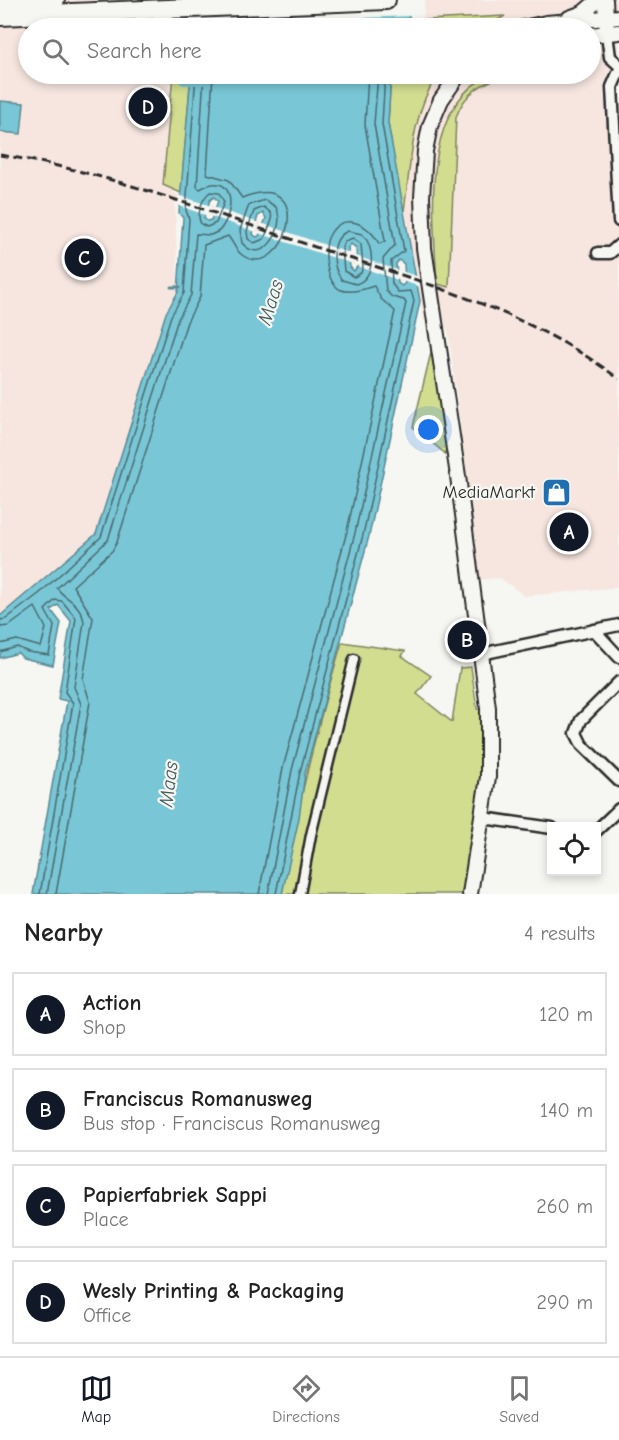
<!DOCTYPE html>
<html lang="en">
<head>
<meta charset="utf-8">
<style>
  :root { --surface:#fff; --page:#f6f6f6; --text:#222; --muted:#767676; --line:#e0e0e0; --accent:#111827 }
  body { margin:0; font-family:"Comic Neue",sans-serif; background:var(--page); color:var(--text) }
  .controls { position:absolute; right:18px; bottom:18px; display:grid; overflow:hidden; border-radius:0px; box-shadow:0 3px 9px #0003 }
  .controls button { width:54px; height:54px; display:grid; place-items:center; padding:0; border:0; border-bottom:2px solid var(--line); background:var(--surface); color:var(--text); font:30px sans-serif }
  .you { position:absolute; left:429px; top:430px; width:21px; height:21px; margin:-15px; border:4px solid #fff; border-radius:50%; background:#1a73e8; box-shadow:0 0 0 9px #1a73e833 }
  .badge { display:grid; place-items:center; width:39px; height:39px; border-radius:50%; background:var(--accent); color:#fff; font-size:20px; font-weight:700 }
  .pin { position:absolute; translate:-50% -50%; border:3px solid #fff; box-shadow:0 2px 6px #0006 }
  .list { margin:0; padding:0; list-style:none }
  h2 { display:flex; justify-content:space-between; align-items:center; height:78px; margin:0; padding:0 24px; font-size:26px }
  h2 small { font-size:20px; font-weight:400; color:var(--muted) }
  .list li { display:grid; grid-template-columns:39px 1fr auto; gap:18px; align-items:center; box-sizing:border-box; height:84px; margin:0 12px 12px; padding:0 12px; border:2px solid var(--line); border-radius:0px }
  .list b { display:block; font-size:22px; white-space:nowrap }
  .list p { margin:0; font-size:20px; white-space:nowrap; color:var(--muted) }
  .list em { font-size:20px; font-style:normal; color:var(--muted) }
  .icon { flex:none; width:33px; height:33px; fill:none; stroke:currentColor; stroke-width:2; stroke-linecap:round; stroke-linejoin:round }
  .map { position:relative; flex:none; width:619px; height:894px; overflow:hidden }
  .search { position:absolute; background:var(--surface); box-shadow:0 3px 9px #0003; left:18px; right:18px; top:18px; height:66px; display:flex; align-items:center; gap:15px; box-sizing:border-box; padding:0 21px; border-radius:33px; color:var(--muted); font-size:22px }
  .sheet { height:462px; background:var(--surface) }
  nav { display:flex; justify-content:space-around; align-items:center; box-sizing:border-box; height:84px; border-top:2px solid var(--line); background:var(--surface); font-size:16px; color:var(--muted) }
  nav a { display:grid; justify-items:center; gap:3px }
  nav .on { color:var(--accent) }
  .map>svg:first-child { display:block }
</style>
</head>
<body>
<div class="map">
<svg width="619" height="894" viewBox="0 0 619 894">
  <rect width="100%" height="100%" fill="#f6f6f2"/>
  <filter id="ink" filterUnits="userSpaceOnUse"><feTurbulence type="fractalNoise" baseFrequency=".0167" numOctaves="2"/><feDisplacementMap in="SourceGraphic" scale="12" xChannelSelector="R" yChannelSelector="G"/><feConvolveMatrix kernelMatrix="1 2 1 2 8 2 1 2 1" color-interpolation-filters="sRGB"/></filter>
  <g filter="url(#ink)">
    <!-- built -->
    <polygon fill="#f7e6e0" points="0,0 176,0 174,28 28,28 28,74 169,74 174,193 415,276 403,217 417,74 590,74 590,28 422,28 425,0 619,0 619,587 525,596 500,578 480,580 448,329 424,319 417,287 175,203 178,289 130,424 100,534 0,615"/>
    <!-- green -->
    <g fill="#d2dd90" stroke="#7e845e" stroke-width="1.5">
      <polygon points="505,16 483,28 403,28 406,21"/>
      <polygon points="173,74 191,74 181,196 181,193 163,185"/>
      <path d="M391,74H438C410,115 411,169 403,217L388,123Z"/>
      <path d="M491,74H508C483,83 465,91 456,117L449,287L437,284C434,218 418,107 491,74Z"/>
      <polygon points="433,344 448,456 413,427"/>
      <path d="M342,642L405,651L402,656L431,676L417,694L452,722L460,668L471,667L477,709H482V770L464,894H282C297,809 317,725 342,642Z"/>
    </g>
    <!-- water -->
    <g fill="#79c7d6" stroke="#5a8992" stroke-width="1.5" fill-rule="evenodd">
      <polygon points="415,5 403,28 191,28 191,24"/>
      <path d="M191,74H391L388,123L420,301L369,536L305,773L299,818L282,894H33L67,701L58,699L71,621L58,605L51,610L61,623L53,665L23,658L18,653L0,658V616L96,534L166,313L178,292L183,218L179,213ZM214,197L218,201L211,220L207,221L204,218L210,200ZM263,213L266,218L259,236L256,237L253,234L258,216ZM351,244L356,248L357,267L354,271L350,267L348,248ZM399,260L404,264L405,283L402,286L398,283L396,264Z"/>
      <polygon points="0,101 24,103 21,134 0,132"/>
    </g>
    <!-- pier -->
    <g fill="#f6f6f2">
      <polygon points="190,0 419,0 412,16 188,25"/>
      <polygon points="178,195 211,206 208,216 177,205"/>
      <polygon points="213,207 259,223 256,232 210,216"/>
      <polygon points="261,223 352,254 353,264 258,233"/>
      <polygon points="353,255 400,271 401,281 354,265"/>
      <polygon points="401,271 419,277 421,287 402,281"/>
    </g>
    <g fill="none" stroke-linecap="round" stroke-linejoin="round">
      <!-- shore -->
      <g stroke="#4a696f" stroke-width="1.5">
        <path d="M210,192L219,193L224,202L216,223L207,227L201,224C196,215 202,198 210,192Z"/>
        <path d="M265,200L276,207C287,227 263,268 242,243L240,230L249,205Z"/>
        <polygon points="264,207 271,213 272,220 264,239 254,243 248,239 247,231 254,211"/>
        <path d="M348,231L362,234C375,246 376,278 356,284L342,280C331,267 330,238 348,231Z"/>
        <polygon points="353,238 361,244 363,267 361,273 354,277 344,271 342,248 345,241"/>
        <polyline points="0,620 6,619 40,593 101,537 171,316 184,293 189,219 186,210 196,74"/>
        <polyline points="0,627 9,626 35,607 46,628 41,647 17,640 0,644"/>
        <polyline points="0,652 17,647 28,652 49,655 54,626 45,610 55,600 62,601 76,618 65,692 73,703 40,894"/>
        <path d="M47,894L81,704L74,687L84,622C81,602 64,599 57,588L108,540L178,319L191,295L196,234L211,235L219,231C237,211 234,169 200,189L197,187L204,74"/>
        <path d="M56,894L90,702L83,679L93,618L73,586L112,551L117,542L187,322L200,297L204,245L228,236C233,242 235,250 242,255C286,285 319,166 242,198L229,180L207,174L213,74"/>
        <path d="M259,894L283,768L347,531L395,311L381,299L374,286C345,296 330,295 326,259C326,251 325,243 329,236C342,210 370,224 379,244L385,241L365,125L368,74"/>
        <polyline points="268,894 292,770 355,533 406,303 404,300 392,297 386,291 383,259 395,245 374,124 378,74"/>
        <polyline points="276,894 300,772 363,535 414,301 411,291 398,292 392,284 391,261 404,251 382,124 385,74"/>
      </g>
      <!-- stream -->
      <polyline stroke="#5a8992" stroke-width="3" points="171,287 180,287"/>
      <!-- canal -->
      <polyline stroke="#79c7d6" stroke-width="10" points="184,80 204,80"/>
      <defs>
        <polyline id="pedestrian" points="300,894 311,835 354,659"/>
        <g id="minor">
          <polyline points="607,34 610,57 619,65"/>
          <polyline points="619,71 612,87 619,221"/>
          <polyline points="598,253 610,253 619,245"/>
          <polyline points="594,630 619,657"/>
          <polyline points="481,654 619,625"/>
          <polyline points="619,682 581,720 576,733 582,745 619,781"/>
          <polyline points="483,818 552,828"/>
          <polyline points="596,831 619,809"/>
        </g>
        <g id="tertiary">
          <polyline points="605,0 607,34"/>
          <polyline points="569,18 583,13 598,0"/>
          <polyline points="523,28 546,23 619,17"/>
          <polyline points="590,35 619,32"/>
          <polyline points="459,74 441,100 430,126 425,151 422,197 424,248 458,476 488,708 488,777 470,894"/>
        </g>
        <g id="primary">
          <polyline points="0,3 55,0"/>
          <polyline points="0,16 386,0"/>
        </g>
      </defs>
      <!-- pedestrian casing -->
      <use href="#pedestrian" stroke="#2b2b2b" stroke-width="13"/>
      <!-- minor casing -->
      <use href="#minor" stroke="#2b2b2b" stroke-width="15"/>
      <!-- tertiary casing -->
      <use href="#tertiary" stroke="#2b2b2b" stroke-width="18"/>
      <!-- primary casing -->
      <use href="#primary" stroke="#2b2b2b" stroke-width="22"/>
      <!-- pedestrian -->
      <use href="#pedestrian" stroke="#f6f6f2" stroke-width="8"/>
      <!-- minor -->
      <use href="#minor" stroke="#f6f6f2" stroke-width="10"/>
      <!-- tertiary -->
      <use href="#tertiary" stroke="#f6f6f2" stroke-width="14"/>
      <!-- primary -->
      <use href="#primary" stroke="#f6f6f2" stroke-width="18"/>
      <!-- rail -->
      <path stroke="#2b2b2b" stroke-width="3" stroke-dasharray="9 4.5" stroke-linecap="butt" d="M0,155C100,170 195,207 291,239C403,277 523,306 619,379"/>
    </g>
  </g>
  <!-- icons -->
  <defs>
    <symbol id="shop-square" viewBox="-11 -11 22 22"><rect x="-9" y="-9" width="18" height="18" rx="4" fill="#1f6fb2" stroke="#f6f6f2"/><path d="M-5-2.5h2.3a2.7 3.5 0 0 1 5.4 0H5L5.5 6h-11ZM-1.5-2.5h3a1.5 2.3 0 0 0-3 0Z" fill="#fff"/></symbol>
  </defs>
  <g fill-rule="evenodd">
    <use href="#shop-square" x="540" y="476" width="33" height="33"/>
  </g>
  <g text-anchor="middle" stroke-width="4.5" stroke-linejoin="round" paint-order="stroke">
    <!-- poi labels -->
    <g font-size="18" fill="#2b2b2b" stroke="#f6f6f2" text-anchor="end">
      <text x="535" y="498">MediaMarkt</text>
    </g>
    <!-- water labels -->
    <g font-size="20" font-style="italic" fill="#425a5e" stroke="#f6f6f2">
      <text transform="translate(270 302) rotate(-73)" y="7">Maas</text>
      <text transform="translate(168 784) rotate(-83)" y="7">Maas</text>
    </g>
  </g>
</svg>
<div class="controls">
<button><svg class="icon" aria-label="locate" viewBox="0 0 24 24"><circle cx="12" cy="12" r="6"/><path d="M12 2v4M12 18v4M2 12h4M18 12h4"/></svg></button>
</div>
<div class="you"></div>
<div class="pin badge" style="left:569px;top:532px">A</div>
<div class="pin badge" style="left:467px;top:640px">B</div>
<div class="pin badge" style="left:84px;top:258px">C</div>
<div class="pin badge" style="left:148px;top:107px">D</div>
<div class="search"><svg class="icon" aria-label="search" viewBox="0 0 24 24"><circle cx="10" cy="10" r="6"/><path d="M15 15l6 6"/></svg>Search here</div>
</div>
<section class="sheet">
<h2>Nearby<small>4 results</small></h2>
<ul class="list">
<li><span class="badge">A</span><div><b>Action</b><p>Shop</p></div><em>120 m</em></li>
<li><span class="badge">B</span><div><b>Franciscus Romanusweg</b><p>Bus stop · Franciscus Romanusweg</p></div><em>140 m</em></li>
<li><span class="badge">C</span><div><b>Papierfabriek Sappi</b><p>Place</p></div><em>260 m</em></li>
<li><span class="badge">D</span><div><b>Wesly Printing &amp; Packaging</b><p>Office</p></div><em>290 m</em></li>
</ul>
</section>
<nav>
<a class="on"><svg class="icon" aria-label="map" viewBox="0 0 24 24"><path d="M3 6l6-2 6 2 6-2v14l-6 2-6-2-6 2zM9 4v14M15 6v14"/></svg>Map</a>
<a><svg class="icon" aria-label="directions" viewBox="0 0 24 24"><path d="M12 3l9 9-9 9-9-9zM9 14v-3h6M13 9l2 2-2 2"/></svg>Directions</a>
<a><svg class="icon" aria-label="saved" viewBox="0 0 24 24"><path d="M7 4h10v16l-5-4-5 4z"/></svg>Saved</a>
</nav>
</body>
</html>
